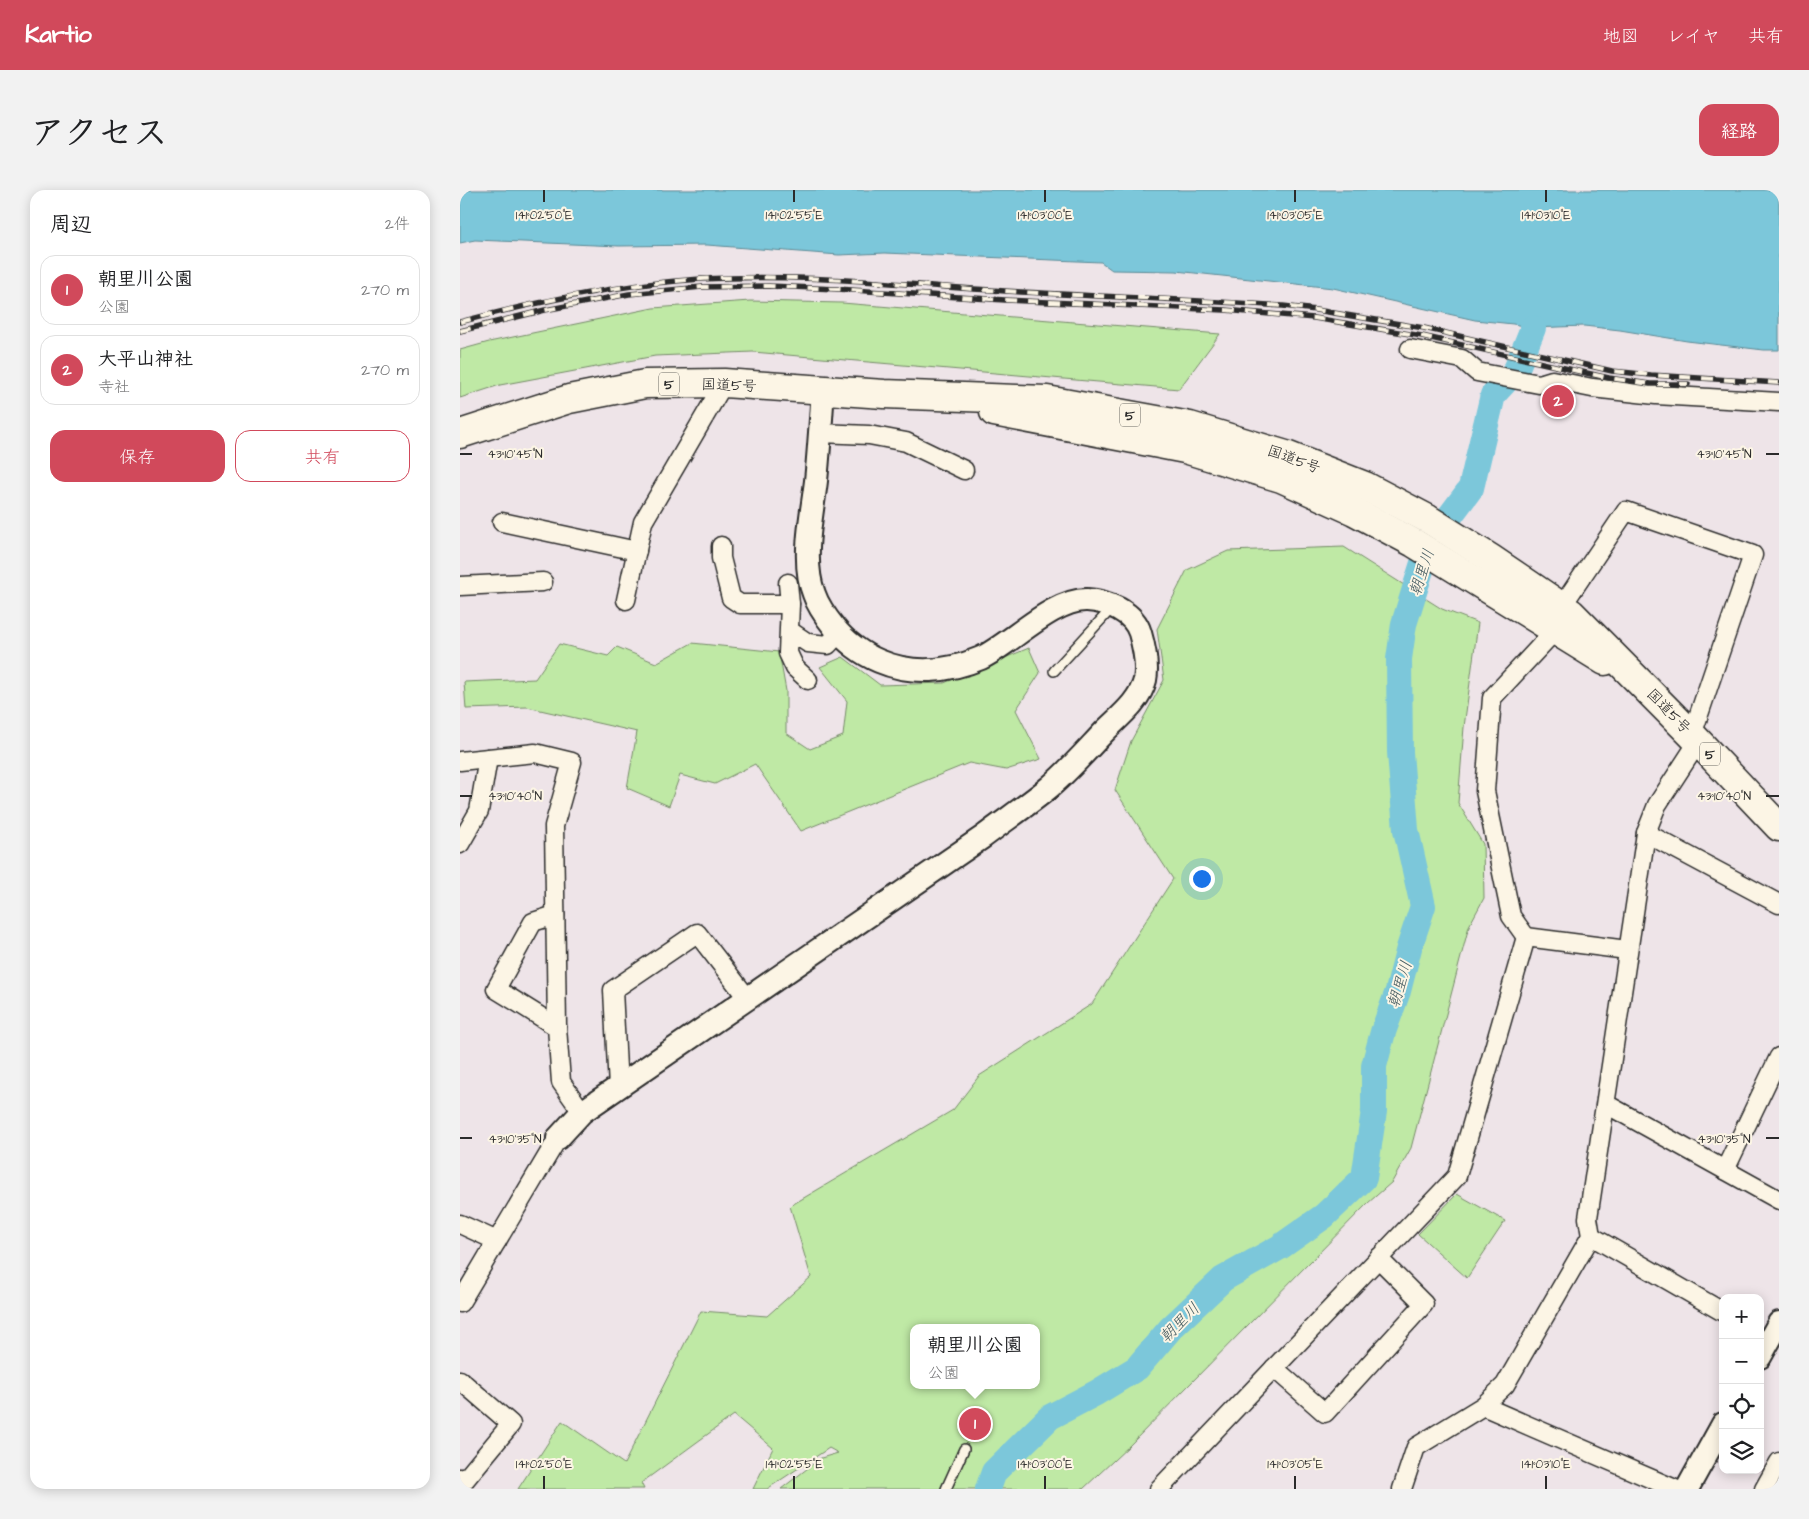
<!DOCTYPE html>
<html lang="ja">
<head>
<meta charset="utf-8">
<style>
  :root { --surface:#fff; --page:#f2f2f2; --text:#202124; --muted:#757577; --line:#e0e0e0; --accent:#d1495b }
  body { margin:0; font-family:"Architects Daughter","Klee One",sans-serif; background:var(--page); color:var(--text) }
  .controls { position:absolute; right:15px; bottom:15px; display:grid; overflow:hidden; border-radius:10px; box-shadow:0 2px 12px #0003 }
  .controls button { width:45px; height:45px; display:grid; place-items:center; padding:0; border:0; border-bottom:1px solid var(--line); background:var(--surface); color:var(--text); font:25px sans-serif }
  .you { position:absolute; left:741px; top:688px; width:18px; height:18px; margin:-12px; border:4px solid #fff; border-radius:50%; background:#1a73e8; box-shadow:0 0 0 8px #1a73e833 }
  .badge { display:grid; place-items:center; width:32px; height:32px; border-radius:50%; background:var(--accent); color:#fff; font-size:16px; font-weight:700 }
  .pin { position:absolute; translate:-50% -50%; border:2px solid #fff; box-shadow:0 1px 5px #0006 }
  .popup { position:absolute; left:450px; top:1134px; width:130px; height:65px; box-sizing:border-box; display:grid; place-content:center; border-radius:10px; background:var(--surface); filter:drop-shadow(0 1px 4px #0005); font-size:16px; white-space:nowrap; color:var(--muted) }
  .popup b { font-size:19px; color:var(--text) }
  .popup::after { content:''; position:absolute; left:50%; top:100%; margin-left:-10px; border:10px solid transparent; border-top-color:var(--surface) }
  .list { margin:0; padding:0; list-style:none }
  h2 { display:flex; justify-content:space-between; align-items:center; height:65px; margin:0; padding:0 20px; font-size:21px }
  h2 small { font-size:16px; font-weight:400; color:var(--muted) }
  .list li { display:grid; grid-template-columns:32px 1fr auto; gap:15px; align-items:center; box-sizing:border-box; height:70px; margin:0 10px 10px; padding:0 10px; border:1px solid var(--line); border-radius:15px }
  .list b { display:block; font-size:19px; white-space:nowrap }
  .list p { margin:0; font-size:16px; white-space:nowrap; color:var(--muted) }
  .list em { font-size:16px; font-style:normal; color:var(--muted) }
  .actions { display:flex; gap:10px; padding:15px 20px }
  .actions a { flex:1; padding:11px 0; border:1px solid var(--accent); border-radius:15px; text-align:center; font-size:18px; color:var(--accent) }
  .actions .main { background:var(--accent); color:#fff }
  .icon { flex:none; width:28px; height:28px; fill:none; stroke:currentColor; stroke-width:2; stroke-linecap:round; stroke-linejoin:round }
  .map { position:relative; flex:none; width:1319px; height:1299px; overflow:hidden; border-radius:15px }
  header { display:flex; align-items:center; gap:30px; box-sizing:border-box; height:70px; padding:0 25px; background:var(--accent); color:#fff }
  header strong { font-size:24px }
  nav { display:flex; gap:28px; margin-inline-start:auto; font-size:18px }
  .intro { display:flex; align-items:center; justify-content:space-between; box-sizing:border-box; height:120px; padding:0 30px }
  h1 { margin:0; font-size:35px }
  .button { padding:12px 22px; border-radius:15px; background:var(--accent); color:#fff; font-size:18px; font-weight:700 }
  main { display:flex; gap:30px; padding:0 30px }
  aside { flex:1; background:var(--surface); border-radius:15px; box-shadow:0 2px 12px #0003 }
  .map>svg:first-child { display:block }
</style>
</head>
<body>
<header>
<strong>Kartio</strong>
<nav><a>地図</a><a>レイヤ</a><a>共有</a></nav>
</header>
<div class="intro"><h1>アクセス</h1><a class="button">経路</a></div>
<main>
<aside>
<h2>周辺<small>2件</small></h2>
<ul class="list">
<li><span class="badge">1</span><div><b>朝里川公園</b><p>公園</p></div><em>270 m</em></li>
<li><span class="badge">2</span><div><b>大平山神社</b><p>寺社</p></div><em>270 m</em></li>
</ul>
<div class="actions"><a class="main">保存</a><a>共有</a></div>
</aside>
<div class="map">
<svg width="1319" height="1299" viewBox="0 0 1319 1299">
  <rect width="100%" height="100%" fill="#eee4e8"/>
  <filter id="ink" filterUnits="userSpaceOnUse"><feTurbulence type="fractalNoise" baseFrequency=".02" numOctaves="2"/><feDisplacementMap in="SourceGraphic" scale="10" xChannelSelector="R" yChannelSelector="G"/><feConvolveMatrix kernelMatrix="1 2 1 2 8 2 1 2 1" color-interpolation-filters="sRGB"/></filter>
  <g filter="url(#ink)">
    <!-- green -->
    <g fill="#bfe9a5" stroke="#758a68" fill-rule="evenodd">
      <polygon points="290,111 382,113 760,144 719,199 293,162 195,166 40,195 0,208 0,160 29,152 193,118"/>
      <path d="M884,357L982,419L1018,433L1004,537L998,613L1023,654L1024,708L1009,736L951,958L932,992L908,1013L669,1256L623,1299H321L361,1268L378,1263L369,1258L307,1299H293L313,1258L274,1225L181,1293L184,1299H58L102,1231L164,1274L241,1121L307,1126L351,1087L330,1016L493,920L519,886L632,814L713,689L655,600L671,551L704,490L697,439L727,380L768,361ZM454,1138H576V1195H454Z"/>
      <polygon points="232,453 319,462 326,501 326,543 350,559 383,546 387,511 360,477 383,467 420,495 484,493 569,458 580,483 556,520 581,569 546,580 509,573 341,641 295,574 255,594 220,585 209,616 167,598 177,542 67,517 6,519 4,492 75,489 99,454 148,466 157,457 196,473"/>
      <polygon points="997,1004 1045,1031 1007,1088 958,1044"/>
    </g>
    <!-- water -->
    <polygon fill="#7bc7da" stroke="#5b8994" points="0,0 1319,0 1319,160 1304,160 1227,151 1160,140 1124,136 1073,138 1053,134 1015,130 873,98 716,81 652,80 641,72 425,63 379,65 247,55 159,56 15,50 0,53"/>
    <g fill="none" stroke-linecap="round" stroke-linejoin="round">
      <!-- river -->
      <polyline stroke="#7bc7da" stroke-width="26" points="528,1299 534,1282 590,1227 636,1203 677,1178 711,1138 763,1089 820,1057 864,1026 904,988 914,921 914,876 923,842 938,801 949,758 963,716 946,640 940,562 939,469 944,434 969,354 1011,298 1033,205 1056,180 1073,138"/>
      <defs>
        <g id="service">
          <polyline points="594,481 652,418"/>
          <polyline points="486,1299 504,1259"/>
        </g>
        <g id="minor">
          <polyline points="950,159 1002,169 1017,182 1079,194 1092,190 1132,198 1196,205 1319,212"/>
          <polyline points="360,243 409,245 446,252 504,280"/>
          <polyline points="42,332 177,361"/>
          <polyline points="261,356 261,368 271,408 280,414 330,414"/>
          <polyline points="328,393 330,414 328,463 335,478 348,490"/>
          <polyline points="0,396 83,392"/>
          <polyline points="166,410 183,332 264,193"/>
          <polyline points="1102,416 1166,321 1293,365 1232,545"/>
          <polyline points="330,441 348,453 368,455 379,443"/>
          <polyline points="0,571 75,563 112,572 94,636 97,837 101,892 122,922"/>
          <polyline points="1186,643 1319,714"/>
          <polyline points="0,654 19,621 28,568"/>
          <polyline points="95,725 73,732 36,799 97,837"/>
          <polyline points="1066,747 1051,726 1025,601 1032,508 1101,434"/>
          <polyline points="158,898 153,800 237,743 288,809"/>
          <polyline points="1146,914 1319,1010"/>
          <polyline points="1265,980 1319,867"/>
          <polyline points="0,1034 37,1051"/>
          <polyline points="1131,1046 1263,1122"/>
          <polyline points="0,1113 98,948"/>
          <polyline points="814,1178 865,1223 964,1114 918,1068"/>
          <polyline points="0,1190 51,1234 4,1291 0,1288"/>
          <polyline points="1023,1216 1215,1299"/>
          <polyline points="699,1299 997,986 1066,747 1167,760"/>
          <polyline points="942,1299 956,1257 1023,1216 1045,1195 1131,1046 1128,1028 1186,643 1197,615 1238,552"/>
          <polyline points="1304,1299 1319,1272"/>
        </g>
        <g id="tertiary">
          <path d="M98,948L122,922L523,647C544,631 566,616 586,600C607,583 626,561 645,541C659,527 680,511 685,490C688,475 684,457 680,443C674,422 647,411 627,410C593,409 552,453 521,468C488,482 452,485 419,471C402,464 385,451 374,437C366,427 358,416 354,404C341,371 352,325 356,291C359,260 361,230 363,199"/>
          <polyline points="1300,1167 1319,1133"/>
          <polyline points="1227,1299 1263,1234"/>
        </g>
        <g id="trunk">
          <polyline points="534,222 725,259 821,288 894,321 954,353 1145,471"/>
          <polyline points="0,244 109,209 185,194 264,193 424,204 587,210 730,236 826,265 905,296 968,329 1030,368 1111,423 1232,545 1319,637"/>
        </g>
      </defs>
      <!-- service casing -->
      <use href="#service" stroke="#2b2b2b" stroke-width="12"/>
      <!-- minor casing -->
      <use href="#minor" stroke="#2b2b2b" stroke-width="21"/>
      <!-- tertiary casing -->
      <use href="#tertiary" stroke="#2b2b2b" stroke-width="26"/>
      <!-- trunk casing -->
      <use href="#trunk" stroke="#2b2b2b" stroke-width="31"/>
      <!-- service -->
      <use href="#service" stroke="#fcf5e5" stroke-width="9"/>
      <!-- minor -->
      <use href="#minor" stroke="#fcf5e5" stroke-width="18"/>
      <!-- tertiary -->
      <use href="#tertiary" stroke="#fcf5e5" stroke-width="22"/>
      <!-- trunk -->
      <use href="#trunk" stroke="#fcf5e5" stroke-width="28"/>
      <defs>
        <g id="rail">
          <path d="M0,132C79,111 159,94 241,89C342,83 444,95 545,101C637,107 730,109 823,116L856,120L964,138L1152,181L1191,185L1319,193"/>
          <polyline points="0,141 85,120 169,104 242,97 309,96 377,99 545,110 765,120 854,128 962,146 1149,188 1190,194 1228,194"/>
        </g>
      </defs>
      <!-- rail casing -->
      <use href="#rail" stroke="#2b2b2b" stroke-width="5.5"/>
      <!-- rail -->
      <use href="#rail" stroke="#fcf5e5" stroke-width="4" stroke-dasharray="11" stroke-linecap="butt"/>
    </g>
  </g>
  <!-- ticks -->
  <path fill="none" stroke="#2b2b2b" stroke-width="2" d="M84,0V12M334,0V12M585,0V12M835,0V12M1086,0V12M0,264H12M1306,264H1319M0,606H12M1306,606H1319M0,948H12M1306,948H1319M84,1286V1299M334,1286V1299M585,1286V1299M835,1286V1299M1086,1286V1299"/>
  <g text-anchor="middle" stroke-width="4" stroke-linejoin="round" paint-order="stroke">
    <!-- shield labels -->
    <g fill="#fcf5e5" stroke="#6a6863" stroke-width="1">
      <rect x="199" y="182.5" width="20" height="23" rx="4"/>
      <rect x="660" y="213.5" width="20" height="23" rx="4"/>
      <rect x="1240" y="552.5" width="20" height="23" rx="4"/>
    </g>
    <g font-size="14" font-weight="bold" fill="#2b2b2b">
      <text x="209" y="199">5</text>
      <text x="670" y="230">5</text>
      <text x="1250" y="569">5</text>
    </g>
    <!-- street labels -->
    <g font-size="15" fill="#2b2b2b" stroke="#fcf5e5">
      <text transform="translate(269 195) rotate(2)" y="5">国道5号</text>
      <text transform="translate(834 269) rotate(20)" y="5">国道5号</text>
      <text transform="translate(1209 521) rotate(46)" y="5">国道5号</text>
    </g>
    <!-- water labels -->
    <g font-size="16" font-style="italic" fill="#435a60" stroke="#fcf5e5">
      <text transform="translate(961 382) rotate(-72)" y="6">朝里川</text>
      <text transform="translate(939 794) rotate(-73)" y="6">朝里川</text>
      <text transform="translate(719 1132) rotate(-45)" y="6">朝里川</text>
    </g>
  </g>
  <g font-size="12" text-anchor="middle" fill="#2b2b2b" stroke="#fcf5e5" stroke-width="4" stroke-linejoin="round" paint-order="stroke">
    <text x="84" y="29">141°02'50"E</text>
    <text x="334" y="29">141°02'55"E</text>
    <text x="585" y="29">141°03'00"E</text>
    <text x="835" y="29">141°03'05"E</text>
    <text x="1086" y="29">141°03'10"E</text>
    <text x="55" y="268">43°10'45"N</text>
    <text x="1264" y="268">43°10'45"N</text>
    <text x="55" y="610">43°10'40"N</text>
    <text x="1264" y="610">43°10'40"N</text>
    <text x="55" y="953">43°10'35"N</text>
    <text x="1264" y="953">43°10'35"N</text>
    <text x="84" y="1278">141°02'50"E</text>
    <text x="334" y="1278">141°02'55"E</text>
    <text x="585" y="1278">141°03'00"E</text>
    <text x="835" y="1278">141°03'05"E</text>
    <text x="1086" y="1278">141°03'10"E</text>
  </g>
</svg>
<div class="controls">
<button>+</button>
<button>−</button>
<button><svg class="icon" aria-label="locate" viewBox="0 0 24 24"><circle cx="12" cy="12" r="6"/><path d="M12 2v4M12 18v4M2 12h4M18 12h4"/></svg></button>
<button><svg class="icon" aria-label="layers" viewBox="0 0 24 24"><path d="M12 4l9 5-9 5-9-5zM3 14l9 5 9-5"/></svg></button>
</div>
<div class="you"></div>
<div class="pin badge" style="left:515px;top:1234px">1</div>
<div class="popup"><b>朝里川公園</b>公園</div>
<div class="pin badge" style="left:1098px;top:211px">2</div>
</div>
</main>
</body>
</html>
